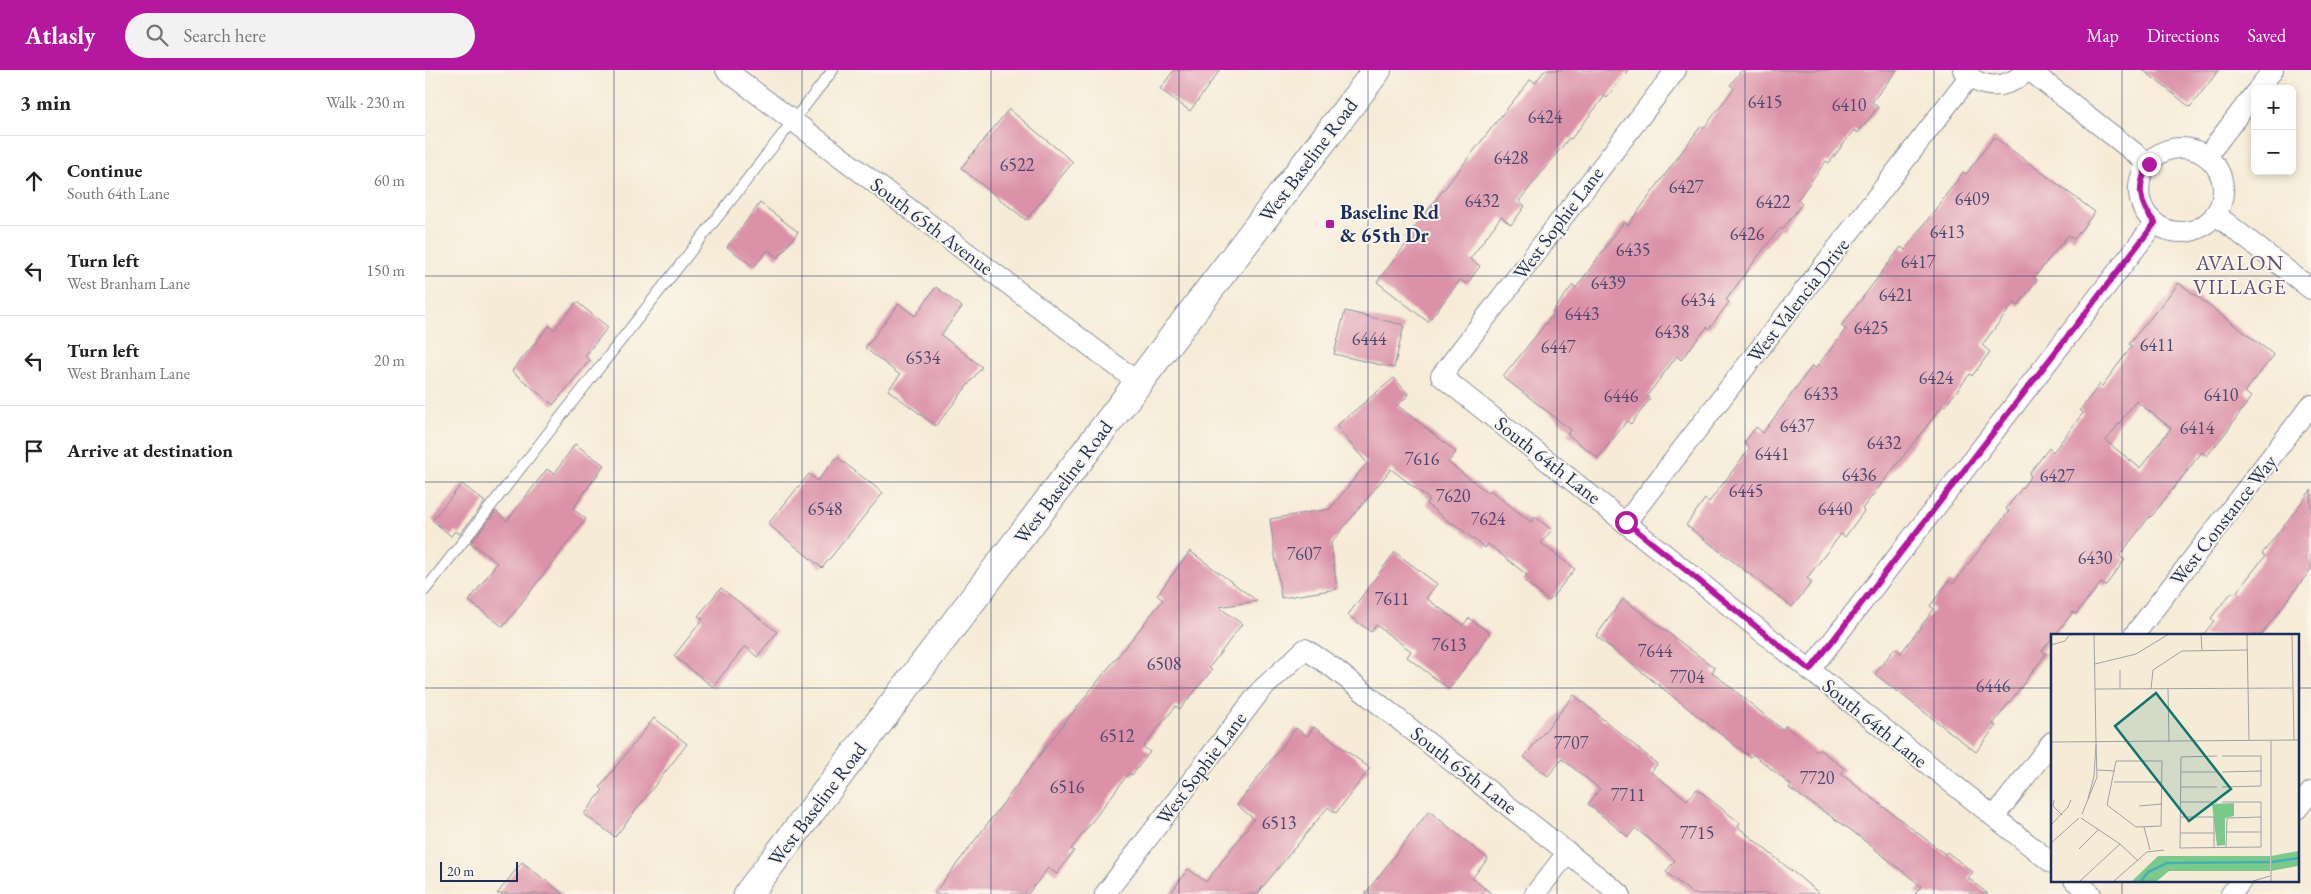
<!DOCTYPE html>
<html lang="en">
<head>
<meta charset="utf-8">
<style>
  :root { --surface:#fff; --page:#f2f2f2; --text:#202124; --muted:#757577; --line:#e0e0e0; --accent:#b5179e }
  body { margin:0; font-family:"EB Garamond",serif; background:var(--page); color:var(--text) }
  .controls { position:absolute; right:15px; top:15px; display:grid; overflow:hidden; border-radius:8px; box-shadow:0 2px 8px #0003 }
  .controls button { width:45px; height:45px; display:grid; place-items:center; padding:0; border:0; border-bottom:1px solid var(--line); background:var(--surface); color:var(--text); font:25px sans-serif }
  .scale { position:absolute; left:15px; bottom:12px; width:78px; box-sizing:border-box; padding-left:5px; border:2px solid #1b2f5e; border-top:0; font-size:14px; line-height:18px; white-space:nowrap; color:#1b2f5e; -webkit-text-stroke:4px #fbf7ec; paint-order:stroke }
  .stop { position:absolute; width:15px; height:15px; margin:-11px; border:4px solid #b5179e; border-radius:50%; background:#fff }
  .stop.end { background:#b5179e; border-color:#fff; box-shadow:0 1px 5px #0008 }
  .list { margin:0; padding:0; list-style:none }
  h2 { display:flex; justify-content:space-between; align-items:center; height:65px; margin:0; padding:0 20px; font-size:21px }
  h2 small { font-size:16px; font-weight:400; color:var(--muted) }
  .list li { display:grid; grid-template-columns:32px 1fr auto; gap:15px; align-items:center; box-sizing:border-box; height:90px; padding:0 20px; border-top:1px solid var(--line) }
  .list b { display:block; font-size:19px; white-space:nowrap }
  .list p { margin:0; font-size:16px; white-space:nowrap; color:var(--muted) }
  .list em { font-size:16px; font-style:normal; color:var(--muted) }
  .icon { flex:none; width:28px; height:28px; fill:none; stroke:currentColor; stroke-width:2; stroke-linecap:round; stroke-linejoin:round }
  .map { position:relative; flex:none; width:1886px; height:824px; overflow:hidden }
  header { display:flex; align-items:center; gap:30px; box-sizing:border-box; height:70px; padding:0 25px; background:var(--accent); color:#fff }
  header strong { font-size:24px }
  nav { display:flex; gap:28px; margin-inline-start:auto; font-size:18px }
  .search { width:350px; height:45px; background:var(--page); display:flex; align-items:center; gap:12px; box-sizing:border-box; padding:0 18px; border-radius:28px; color:var(--muted); font-size:19px }
  main { display:flex }
  aside { flex:1; background:var(--surface) }
  .map>svg:first-child { display:block }
</style>
</head>
<body>
<header>
<strong>Atlasly</strong>
<div class="search"><svg class="icon" aria-label="search" viewBox="0 0 24 24"><circle cx="10" cy="10" r="6"/><path d="M15 15l6 6"/></svg>Search here</div>
<nav><a>Map</a><a>Directions</a><a>Saved</a></nav>
</header>
<main>
<aside>
<h2>3 min<small>Walk · 230 m</small></h2>
<ul class="list">
<li><svg class="icon" aria-label="ahead" viewBox="0 0 24 24"><path d="M12 20V5M6 11l6-6 6 6"/></svg><div><b>Continue</b><p>South 64th Lane</p></div><em>60 m</em></li>
<li><svg class="icon" aria-label="left" viewBox="0 0 24 24"><path d="M17 20v-9H6M10 6l-5 5 5 5"/></svg><div><b>Turn left</b><p>West Branham Lane</p></div><em>150 m</em></li>
<li><svg class="icon" aria-label="left" viewBox="0 0 24 24"><path d="M17 20v-9H6M10 6l-5 5 5 5"/></svg><div><b>Turn left</b><p>West Branham Lane</p></div><em>20 m</em></li>
<li><svg class="icon" aria-label="arrive" viewBox="0 0 24 24"><path d="M6 21V4h12l-3 4 3 4H6"/></svg><div><b>Arrive at destination</b></div></li>
</ul>
</aside>
<div class="map">
<svg width="1886" height="824" viewBox="0 0 1886 824">
  <rect width="100%" height="100%" fill="#fbf7ec"/>
  <filter id="ink" filterUnits="userSpaceOnUse"><feTurbulence type="fractalNoise" baseFrequency=".02" numOctaves="2"/><feDisplacementMap in="SourceGraphic" scale="10" xChannelSelector="R" yChannelSelector="G"/><feConvolveMatrix kernelMatrix="1 2 1 2 8 2 1 2 1" color-interpolation-filters="sRGB"/></filter>
  <filter id="wash" filterUnits="userSpaceOnUse"><feTurbulence type="fractalNoise" baseFrequency=".0096" numOctaves="4" result="noise"/><feDisplacementMap in="SourceGraphic" scale="20" xChannelSelector="R" yChannelSelector="G"/><feGaussianBlur stdDeviation="1.12" result="paint"/><feColorMatrix in="noise" values="0 0 0 0 0 0 0 0 0 0 0 0 0 0 0 0 0 1.4 0 .05"/><feComposite in="paint" operator="in"/></filter>
  <g filter="url(#wash)">
    <rect width="100%" height="100%" fill="#f6ebd7"/>
    <g id="blocks">
      <!-- building -->
      <g fill="#db91a8" fill-rule="evenodd">
        <polygon points="749,0 795,0 765,41 735,19"/>
        <polygon points="1120,0 1203,0 1182,28 1180,26 1146,69 1144,68 1094,131 1100,136 1086,155 1076,147 1045,189 1055,196 1042,214 1035,210 1003,252 952,212 984,170 981,168 1072,51 1106,9 1110,13"/>
        <polygon points="1317,0 1472,0 1447,32 1453,37 1433,63 1429,60 1404,93 1401,91 1372,130 1377,134 1357,160 1355,158 1325,197 1301,230 1304,232 1284,259 1282,257 1256,290 1252,286 1222,326 1225,329 1206,354 1202,351 1173,388 1142,364 1146,360 1078,307 1129,243 1127,242 1148,215 1151,218 1199,152 1203,155 1276,56 1279,58 1309,18 1305,15"/>
        <polygon points="1718,0 1794,0 1765,37"/>
        <polygon points="584,39 648,92 601,150 536,98"/>
        <polygon points="1569,67 1670,142 1649,169 1643,165 1609,208 1612,210 1593,236 1589,233 1557,275 1565,282 1547,306 1545,304 1520,336 1518,335 1437,439 1439,441 1420,467 1416,464 1382,508 1387,512 1367,537 1261,455 1280,429 1284,432 1325,378 1319,373 1331,357 1338,363 1387,296 1390,299 1421,259 1416,256 1476,177 1480,180 1538,102 1541,104"/>
        <polygon points="335,133 373,162 353,188 343,180 329,197 302,177"/>
        <path d="M1754,213L1849,285L1820,322L1826,327L1802,361L1782,386L1777,382L1726,447L1725,446L1694,486L1700,490L1680,516L1676,513L1651,544L1648,542L1630,565H1627V568L1617,581L1621,584L1568,654L1571,656L1551,682L1450,604L1470,578L1476,583L1509,539L1505,536L1524,511L1528,514L1584,441L1581,439L1606,406L1604,404L1624,378L1628,382L1658,343L1655,340L1675,314L1677,316L1707,276L1704,274ZM1711,331L1746,358L1715,398L1681,371Z"/>
        <polygon points="511,217 537,237 516,265 557,297 511,356 463,320 475,305 440,278 474,234 490,246"/>
        <polygon points="152,232 183,257 160,286 165,290 128,335 87,301 124,256 129,260"/>
        <polygon points="920,241 979,255 969,298 909,284"/>
        <polygon points="969,308 984,325 972,335 1031,382 1023,392 1063,423 1065,420 1106,452 1110,447 1127,460 1116,473 1150,499 1124,531 1098,510 1102,505 1063,474 1060,478 1028,453 1027,454 1001,434 1004,429 966,399 906,473 912,519 856,528 845,449 905,439 942,393 911,356"/>
        <polygon points="150,374 179,395 148,439 161,449 78,557 44,531 72,493 46,473 71,441 82,451 122,399 129,404"/>
        <polygon points="412,387 458,423 397,498 343,454 384,404 392,411"/>
        <polygon points="37,414 60,432 35,464 30,461 26,466 7,450"/>
        <polygon points="1886,420 1886,499 1836,565 1778,565 1789,551 1786,548 1807,522 1810,524 1840,486 1837,484"/>
        <polygon points="765,481 832,531 794,537 817,554 784,598 787,600 755,639 751,636 718,677 725,682 707,705 704,703 646,779 649,781 632,804 623,798 603,824 509,824 640,652 738,530 732,525"/>
        <polygon points="970,482 1012,514 1001,528 1038,555 1044,548 1065,563 1024,619 982,587 986,581 951,555 946,562 923,545"/>
        <polygon points="296,518 352,562 332,587 320,576 288,617 249,586 278,549 273,546"/>
        <polygon points="1198,529 1290,598 1287,602 1358,660 1360,656 1392,682 1394,679 1420,699 1416,704 1520,784 1522,782 1548,802 1543,808 1563,824 1490,824 1496,816 1426,760 1364,718 1366,715 1328,684 1325,687 1171,566"/>
        <polygon points="1149,625 1232,694 1226,702 1262,730 1272,719 1315,753 1313,757 1395,824 1268,824 1241,802 1250,790 1210,758 1203,767 1163,734 1175,719 1137,689 1123,706 1099,687"/>
        <polygon points="229,648 262,674 190,767 159,744 178,720 175,717"/>
        <polygon points="889,657 945,698 911,743 903,737 832,824 745,824 763,799 781,812 829,749 812,735 871,658 882,666"/>
        <polygon points="1004,741 1063,789 1047,808 1067,824 940,824"/>
        <polygon points="97,792 138,824 72,824"/>
      </g>
    </g>
  </g>
  <g filter="url(#ink)">
    <use href="#blocks" fill-opacity="0" stroke="#888d9a" stroke-width="1"/>
    <g fill="none" stroke-linecap="round" stroke-linejoin="round">
      <defs>
        <polyline id="service" points="0,520 408,0"/>
        <g id="minor">
          <polyline points="301,0 714,313"/>
          <polyline points="1251,0 1016,306 1627,793"/>
          <path d="M1538,0C1557,22 1583,19 1603,0"/>
          <polyline points="1604,0 1724,94"/>
          <polyline points="1833,19 1848,0"/>
          <circle cx="1756" cy="120" r="42"/>
          <polyline points="1782,86 1830,23"/>
          <polyline points="1790,144 1886,219"/>
          <polyline points="1201,452 1544,7"/>
          <polyline points="1709,565 1886,335"/>
          <polyline points="1385,600 1730,153"/>
          <polyline points="1872,739 1886,722"/>
          <polyline points="1569,747 1627,672"/>
          <polyline points="1649,810 1666,824"/>
          <polyline points="680,824 836,620 880,579 907,597 1195,824"/>
          <polyline points="1110,824 1143,782"/>
          <polyline points="1806,824 1817,810"/>
        </g>
        <polyline id="secondary" points="323,824 952,0"/>
      </defs>
      <!-- service casing -->
      <use href="#service" stroke="#888d9a" stroke-width="12"/>
      <!-- minor casing -->
      <use href="#minor" stroke="#888d9a" stroke-width="22"/>
      <!-- secondary casing -->
      <use href="#secondary" stroke="#888d9a" stroke-width="30"/>
      <!-- service -->
      <use href="#service" stroke="#fff" stroke-width="10"/>
      <!-- minor -->
      <use href="#minor" stroke="#fff" stroke-width="20"/>
      <!-- secondary -->
      <use href="#secondary" stroke="#fff" stroke-width="28"/>
    </g>
  </g>
  <g fill="none" stroke-linecap="round" stroke-linejoin="round" filter="url(#ink)">
    <!-- route -->
    <path stroke="#b5179e" stroke-width="6" d="M1201,452L1385,600L1730,153C1714,134 1711,116 1724,94"/>
  </g>
  <!-- grid -->
  <path fill="none" stroke="#1b2f5e" stroke-width="1" stroke-opacity="0.55" d="M189,0V824M377,0V824M566,0V824M754,0V824M943,0V824M1132,0V824M1320,0V824M1509,0V824M1697,0V565M0,206H1886M0,412H1886M0,618H1627M1872,618H1886M1697,810V824"/>
  <!-- markers -->
  <rect fill="#b5179e" stroke="#fbf7ec" stroke-width="2" x="900" y="149" width="10" height="10" rx="2.5"/>
  <g text-anchor="middle" stroke-width="4" stroke-linejoin="round" paint-order="stroke">
    <!-- number labels -->
    <g font-size="18" fill="#4b4870">
      <text x="1340" y="38">6415</text>
      <text x="1424" y="41">6410</text>
      <text x="1120" y="53">6424</text>
      <text x="1086" y="94">6428</text>
      <text x="592" y="101">6522</text>
      <text x="1261" y="123">6427</text>
      <text x="1547" y="135">6409</text>
      <text x="1057" y="137">6432</text>
      <text x="1348" y="138">6422</text>
      <text x="1522" y="168">6413</text>
      <text x="1322" y="170">6426</text>
      <text x="1208" y="186">6435</text>
      <text x="1493" y="198">6417</text>
      <text x="1183" y="219">6439</text>
      <text x="1471" y="231">6421</text>
      <text x="1273" y="236">6434</text>
      <text x="1157" y="250">6443</text>
      <text x="1446" y="264">6425</text>
      <text x="1247" y="268">6438</text>
      <text x="944" y="275">6444</text>
      <text x="1732" y="281">6411</text>
      <text x="1133" y="283">6447</text>
      <text x="498" y="294">6534</text>
      <text x="1511" y="314">6424</text>
      <text x="1396" y="330">6433</text>
      <text x="1796" y="331">6410</text>
      <text x="1196" y="332">6446</text>
      <text x="1372" y="362">6437</text>
      <text x="1772" y="364">6414</text>
      <text x="1459" y="379">6432</text>
      <text x="1347" y="390">6441</text>
      <text x="997" y="395">7616</text>
      <text x="1434" y="411">6436</text>
      <text x="1632" y="412">6427</text>
      <text x="1321" y="427">6445</text>
      <text x="1028" y="432">7620</text>
      <text x="400" y="445">6548</text>
      <text x="1410" y="445">6440</text>
      <text x="1063" y="455">7624</text>
      <text x="879" y="490">7607</text>
      <text x="1670" y="494">6430</text>
      <text x="967" y="535">7611</text>
      <text x="1024" y="581">7613</text>
      <text x="1230" y="587">7644</text>
      <text x="739" y="600">6508</text>
      <text x="1262" y="613">7704</text>
      <text x="1568" y="622">6446</text>
      <text x="692" y="672">6512</text>
      <text x="1146" y="679">7707</text>
      <text x="1392" y="714">7720</text>
      <text x="642" y="723">6516</text>
      <text x="1203" y="731">7711</text>
      <text x="854" y="759">6513</text>
      <text x="1272" y="769">7715</text>
    </g>
    <!-- street labels -->
    <g font-size="20" fill="#1b2f5e" stroke="#fbf7ec">
      <text transform="translate(883 90) rotate(-53)" y="7">West Baseline Road</text>
      <text transform="translate(1133 153) rotate(-53)" y="7">West Sophie Lane</text>
      <text transform="translate(507 156) rotate(37)" y="7">South 65th Avenue</text>
      <text transform="translate(1373 230) rotate(-52)" y="7">West Valencia Drive</text>
      <text transform="translate(1123 390) rotate(38)" y="7">South 64th Lane</text>
      <text transform="translate(638 412) rotate(-53)" y="7">West Baseline Road</text>
      <text transform="translate(1798 450) rotate(-52)" y="7">West Constance Way</text>
      <text transform="translate(1450 653) rotate(39)" y="7">South 64th Lane</text>
      <text transform="translate(776 698) rotate(-53)" y="7">West Sophie Lane</text>
      <text transform="translate(1039 700) rotate(38)" y="7">South 65th Lane</text>
      <text transform="translate(392 734) rotate(-53)" y="7">West Baseline Road</text>
    </g>
    <!-- poi labels -->
    <g font-size="20" font-weight="bold" fill="#1b2f5e" stroke="#fbf7ec" text-anchor="start">
      <text x="915" y="149">Baseline Rd<tspan x="915" dy="23">&amp; 65th Dr</tspan></text>
    </g>
    <!-- neighbourhood labels -->
    <g font-size="21" letter-spacing="1" fill="#5e5178" stroke="#fbf7ec">
      <text x="1815" y="200">AVALON<tspan x="1815" dy="24">VILLAGE</tspan></text>
    </g>
  </g>
  <!-- overview -->
  <g transform="translate(1626 564)">
    <rect width="248" height="248" fill="#f6ebd7"/>
    <path d="M183,169V182L174,184V211L166,212L161,170ZM247,217V232L220,237V222ZM107,222H219V237H118L106,247H81Z" fill="#7bca8a"/>
    <path fill="none" stroke="#41b1ba" stroke-width="2.5" d="M221,228L248,224M90,247L97,238L116,229L219,228"/>
    <path fill="none" stroke="#9ea0a7" stroke-width="1" d="M43,0L45,108M150,0L151,16M196,0L198,106M241,0L243,106M19,1L64,0M0,11L14,7L19,0M44,30L85,20L118,0M69,36V55M44,55L242,54M100,55L102,36L131,17L197,16M117,55L118,108M0,108L248,106M166,122L130,123L129,214L210,213V168H171M171,122H210V152L171,153M65,127H111L110,192L85,193L56,171ZM46,136L64,137M130,138H166M171,138L210,137M63,148H111M130,153H166M37,165L43,142L45,110M3,166L2,172L11,181M130,168H166M88,172L111,170M31,180L46,143L45,108M130,183H163V214M30,184L69,210L86,226M0,191L17,173L20,166M93,193L99,216M175,198H210M129,199H163M0,209L28,184M175,213L176,184L210,183M28,215L48,195M29,247L69,210M63,247L96,218L113,216M202,247L219,242M220,247V107"/>
    <path fill="#0f766e" fill-opacity="0.15" stroke="#0f766e" stroke-width="2.5" d="M105,59L180,155L138,187L64,92Z"/>
    <rect width="248" height="248" fill="none" stroke="#1b2f5e" stroke-width="2.5"/>
  </g>
</svg>
<div class="controls">
<button>+</button>
<button>−</button>
</div>
<div class="scale">20 m</div>
<div class="stop" style="left:1201px;top:452px"></div>
<div class="stop end" style="left:1724px;top:94px"></div>
</div>
</main>
</body>
</html>
